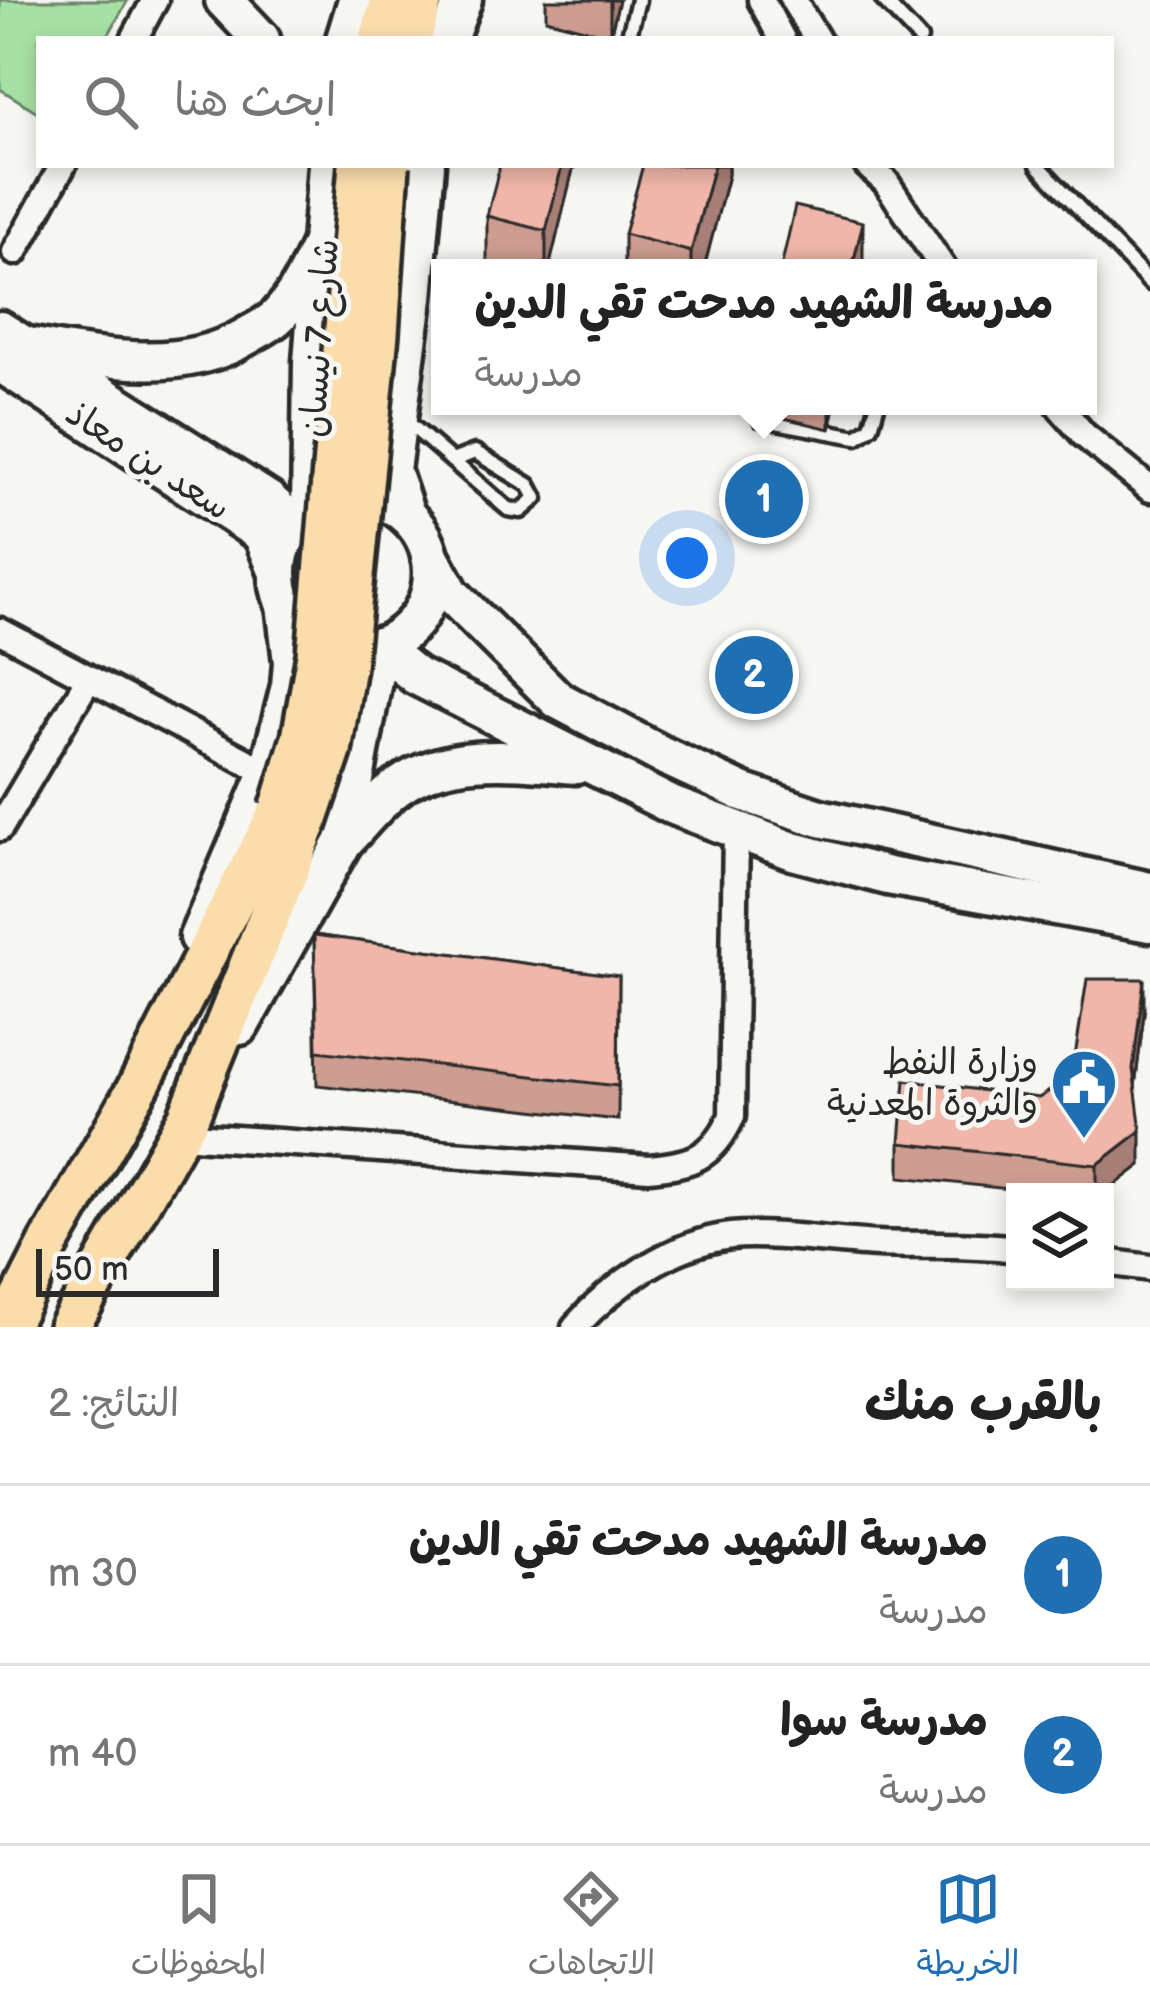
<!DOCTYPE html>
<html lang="ar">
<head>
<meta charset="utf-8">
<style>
  :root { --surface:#fff; --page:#f6f6f6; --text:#222; --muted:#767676; --line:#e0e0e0; --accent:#1f6fb2 }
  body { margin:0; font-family:"Balsamiq Sans","Playpen Sans Arabic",sans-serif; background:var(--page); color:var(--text); direction:rtl }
  .controls { position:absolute; right:36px; bottom:36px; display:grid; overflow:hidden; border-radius:0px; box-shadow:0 6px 18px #0003 }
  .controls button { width:108px; height:108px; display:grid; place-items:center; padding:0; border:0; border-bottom:3px solid var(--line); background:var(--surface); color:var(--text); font:60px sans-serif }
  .scale { position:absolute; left:36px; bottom:30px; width:183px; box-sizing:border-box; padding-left:12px; border:6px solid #2b2b2b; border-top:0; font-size:33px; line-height:42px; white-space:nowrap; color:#2b2b2b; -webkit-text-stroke:9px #f6f6f2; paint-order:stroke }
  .you { position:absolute; left:687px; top:558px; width:42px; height:42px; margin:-30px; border:9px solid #fff; border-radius:50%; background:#1a73e8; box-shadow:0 0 0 18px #1a73e833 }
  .badge { display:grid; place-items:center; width:78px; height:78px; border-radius:50%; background:var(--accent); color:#fff; font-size:39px; font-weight:700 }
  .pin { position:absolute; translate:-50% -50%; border:6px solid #fff; box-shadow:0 3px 12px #0006 }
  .popup { position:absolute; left:431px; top:259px; width:666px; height:156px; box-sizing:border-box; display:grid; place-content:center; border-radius:0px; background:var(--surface); filter:drop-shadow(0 3px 9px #0005); font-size:39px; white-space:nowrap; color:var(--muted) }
  .popup b { font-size:45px; color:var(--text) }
  .popup::after { content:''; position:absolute; left:50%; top:100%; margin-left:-24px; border:24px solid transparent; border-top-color:var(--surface) }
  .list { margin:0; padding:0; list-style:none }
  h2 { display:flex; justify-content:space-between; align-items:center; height:156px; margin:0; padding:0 48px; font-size:51px }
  h2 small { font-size:39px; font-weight:400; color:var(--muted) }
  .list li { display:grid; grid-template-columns:78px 1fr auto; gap:36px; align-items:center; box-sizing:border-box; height:180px; padding:0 48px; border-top:3px solid var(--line) }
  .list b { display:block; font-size:45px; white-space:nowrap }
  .list p { margin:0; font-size:39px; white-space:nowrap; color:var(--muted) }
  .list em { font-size:39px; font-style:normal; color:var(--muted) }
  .icon { flex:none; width:66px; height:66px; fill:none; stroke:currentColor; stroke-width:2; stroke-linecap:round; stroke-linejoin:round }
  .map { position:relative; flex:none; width:1150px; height:1327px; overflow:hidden; direction:ltr }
  .search { position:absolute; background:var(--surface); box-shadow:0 6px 18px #0003; left:36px; right:36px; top:36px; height:132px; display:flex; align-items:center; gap:30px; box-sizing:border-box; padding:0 42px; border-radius:0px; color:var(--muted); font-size:45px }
  .sheet { height:516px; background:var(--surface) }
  nav { display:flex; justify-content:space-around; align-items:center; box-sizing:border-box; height:168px; border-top:3px solid var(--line); background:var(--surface); font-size:33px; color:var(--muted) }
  nav a { display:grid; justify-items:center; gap:6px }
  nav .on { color:var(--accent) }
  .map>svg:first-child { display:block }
</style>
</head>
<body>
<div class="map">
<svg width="1150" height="1327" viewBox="0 0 1150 1327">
  <rect width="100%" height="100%" fill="#f6f6f2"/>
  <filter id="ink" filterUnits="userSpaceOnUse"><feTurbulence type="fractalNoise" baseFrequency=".00833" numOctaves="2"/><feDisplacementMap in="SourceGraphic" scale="24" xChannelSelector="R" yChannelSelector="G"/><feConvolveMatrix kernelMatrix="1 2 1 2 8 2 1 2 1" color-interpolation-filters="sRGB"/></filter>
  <g filter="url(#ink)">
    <!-- green -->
    <polygon fill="#a7e0a4" stroke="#698668" stroke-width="3" points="0,0 128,0 106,39 39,39 39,113 0,89"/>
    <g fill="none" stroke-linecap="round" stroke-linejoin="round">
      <defs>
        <g id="lane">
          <polyline points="883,0 920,39"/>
          <polyline points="628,39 638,0"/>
          <polyline points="1038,165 1150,283"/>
          <polyline points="754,406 760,419 857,437 871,427 877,406"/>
          <polyline points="405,420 508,509 521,511 536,498 529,485 475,452 452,461"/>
        </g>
        <g id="street">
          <polyline points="761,0 782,39"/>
          <polyline points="793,0 817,39"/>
          <polyline points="134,39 155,0"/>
          <polyline points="867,165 886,182 943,268"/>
          <polyline points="15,252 63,165"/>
          <polyline points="1059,406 1084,435 1150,489"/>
          <polyline points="0,631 268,773"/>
          <polyline points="0,828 88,680"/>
          <path d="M180,1135L649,1168C692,1164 713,1158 732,1116L736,829"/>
          <polyline points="1105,1262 1150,1268"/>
          <path d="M575,1327C613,1284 673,1243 731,1236C771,1232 835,1242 878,1244C924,1246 969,1243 1015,1249"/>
        </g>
        <g id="secondary">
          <polyline points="224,0 261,39"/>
          <polyline points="345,39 357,0"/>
          <polyline points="448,39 463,0"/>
          <polyline points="0,330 268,500 295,524"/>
          <path d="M21,345C96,357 178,377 247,336C257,330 269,325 278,316C300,293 311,265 324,236"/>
          <polyline points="0,363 262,534 278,573"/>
          <circle cx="355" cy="573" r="77"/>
          <polyline points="310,510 312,362 327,165"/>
          <polyline points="406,515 391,470 414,298 426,165"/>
          <polyline points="430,556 451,594 558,700 660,754 742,792 820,818 1150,891"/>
          <polyline points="379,646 416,676 671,805 793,851 888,876 1150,923"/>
          <path d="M344,841C361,824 378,801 398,787C448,750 518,760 576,765"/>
          <polyline points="198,937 268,773 290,686 292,662 285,604"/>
          <polyline points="240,1026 344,841 379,646"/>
        </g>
        <g id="primary">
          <polyline points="380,39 391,0"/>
          <polyline points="411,39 422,0"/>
          <polyline points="7,1327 49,1244 138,1087 280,810"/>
          <polyline points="69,1327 188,1118 306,825"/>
        </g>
      </defs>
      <!-- lane casing -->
      <use href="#lane" stroke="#2b2b2b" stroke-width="21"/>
      <!-- street casing -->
      <use href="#street" stroke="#2b2b2b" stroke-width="33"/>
      <!-- secondary casing -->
      <use href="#secondary" stroke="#2b2b2b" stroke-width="45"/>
      <!-- primary casing -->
      <use href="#primary" stroke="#2b2b2b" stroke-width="48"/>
      <!-- lane -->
      <use href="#lane" stroke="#f6f6f2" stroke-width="12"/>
      <!-- street -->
      <use href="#street" stroke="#f6f6f2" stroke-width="24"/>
      <!-- secondary -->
      <use href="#secondary" stroke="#f6f6f2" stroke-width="36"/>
      <!-- primary -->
      <use href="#primary" stroke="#faddab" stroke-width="39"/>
      <defs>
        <g id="primary-bridge">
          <polyline points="280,810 302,738 317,655 359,165"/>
          <polyline points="306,825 331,751 345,666 378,334 389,165"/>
        </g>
      </defs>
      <!-- primary-bridge casing -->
      <use href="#primary-bridge" stroke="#2b2b2b" stroke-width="48" stroke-linecap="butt"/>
      <!-- primary-bridge -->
      <use href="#primary-bridge" stroke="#faddab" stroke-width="39"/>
    </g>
    <!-- wall -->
    <g fill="#ce9d91" stroke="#2b2b2b" stroke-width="3">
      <polygon points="546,0 619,0 610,36 546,19"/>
      <polygon points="574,165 549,268 503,268 487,264 487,216"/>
      <polygon points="728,165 728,175 704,268 624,268 624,234"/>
      <polygon points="763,406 835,406 830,429 763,413"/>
      <polygon points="314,935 619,976 618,1120 317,1085"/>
      <polygon points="1144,1013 1135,1086 1141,1165 1105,1192 1036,1192 900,1177 900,1143 1039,1098 1072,1076"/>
    </g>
    <!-- shaded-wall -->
    <g fill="#a87f76" stroke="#2b2b2b" stroke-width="3">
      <polygon points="610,0 619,0 610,36"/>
      <polygon points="562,165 574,165 549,268 546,268 546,231"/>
      <polygon points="714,165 728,165 728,175 704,268 691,268 691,252"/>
      <polygon points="863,222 863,268 852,268"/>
      <polygon points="830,406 835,406 830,429"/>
      <polygon points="1144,979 1144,1013 1133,1103 1133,1069"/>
      <polygon points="1141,1131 1141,1165 1105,1193 1097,1192 1097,1165"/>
    </g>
    <!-- building -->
    <g fill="#f0b6a9" stroke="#2b2b2b" stroke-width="3">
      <polygon points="500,165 562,165 546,231 487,216"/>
      <polygon points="643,165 714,165 691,252 624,234"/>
      <polygon points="795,206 863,222 852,268 781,268"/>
      <polygon points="314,935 619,976 618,1086 317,1051"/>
      <polygon points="1087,979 1144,979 1133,1069 1141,1131 1097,1165 900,1143 905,1080 1039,1098 1072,1076"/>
    </g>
  </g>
  <!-- icons -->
  <defs>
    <symbol id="civic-pin" viewBox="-11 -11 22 30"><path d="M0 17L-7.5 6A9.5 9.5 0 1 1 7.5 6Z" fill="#1f6fb2" stroke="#f6f6f2"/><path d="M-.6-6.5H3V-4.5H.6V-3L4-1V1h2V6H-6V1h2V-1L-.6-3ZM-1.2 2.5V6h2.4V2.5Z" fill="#fff"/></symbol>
  </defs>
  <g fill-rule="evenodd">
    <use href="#civic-pin" x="1046" y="1044" width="76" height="104"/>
  </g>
  <g text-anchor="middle" stroke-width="10" stroke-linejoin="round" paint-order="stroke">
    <!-- street labels -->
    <g font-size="36" fill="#2b2b2b" stroke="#f6f6f2">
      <text transform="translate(318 338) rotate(-86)" y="13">شارع 7 نيسان</text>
      <text transform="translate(149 459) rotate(33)" y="13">سعد بن معاذ</text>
    </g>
    <!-- poi labels -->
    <g font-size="36" fill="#2b2b2b" stroke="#f6f6f2" text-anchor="end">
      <text x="1038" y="1074">وزارة النفط<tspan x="1038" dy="41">والثروة المعدنية</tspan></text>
    </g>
  </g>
</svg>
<div class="controls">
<button><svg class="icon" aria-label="layers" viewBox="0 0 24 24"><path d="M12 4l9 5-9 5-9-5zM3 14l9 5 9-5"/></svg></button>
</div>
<div class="scale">50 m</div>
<div class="you"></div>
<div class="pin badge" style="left:764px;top:499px">1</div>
<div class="popup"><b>مدرسة الشهيد مدحت تقي الدين</b>مدرسة</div>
<div class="pin badge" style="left:754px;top:675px">2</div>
<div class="search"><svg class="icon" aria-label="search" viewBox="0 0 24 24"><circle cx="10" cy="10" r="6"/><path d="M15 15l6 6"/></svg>ابحث هنا</div>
</div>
<section class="sheet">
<h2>بالقرب منك<small>النتائج: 2</small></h2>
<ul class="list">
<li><span class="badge">1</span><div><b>مدرسة الشهيد مدحت تقي الدين</b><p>مدرسة</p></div><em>30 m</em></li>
<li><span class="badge">2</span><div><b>مدرسة سوا</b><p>مدرسة</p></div><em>40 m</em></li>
</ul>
</section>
<nav>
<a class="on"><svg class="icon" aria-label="map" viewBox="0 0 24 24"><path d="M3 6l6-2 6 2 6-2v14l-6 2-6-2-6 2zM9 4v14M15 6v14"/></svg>الخريطة</a>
<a><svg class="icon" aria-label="directions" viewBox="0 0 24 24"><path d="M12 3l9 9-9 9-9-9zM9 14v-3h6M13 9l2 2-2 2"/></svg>الاتجاهات</a>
<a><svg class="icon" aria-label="saved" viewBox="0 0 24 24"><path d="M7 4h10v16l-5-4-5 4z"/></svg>المحفوظات</a>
</nav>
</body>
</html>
